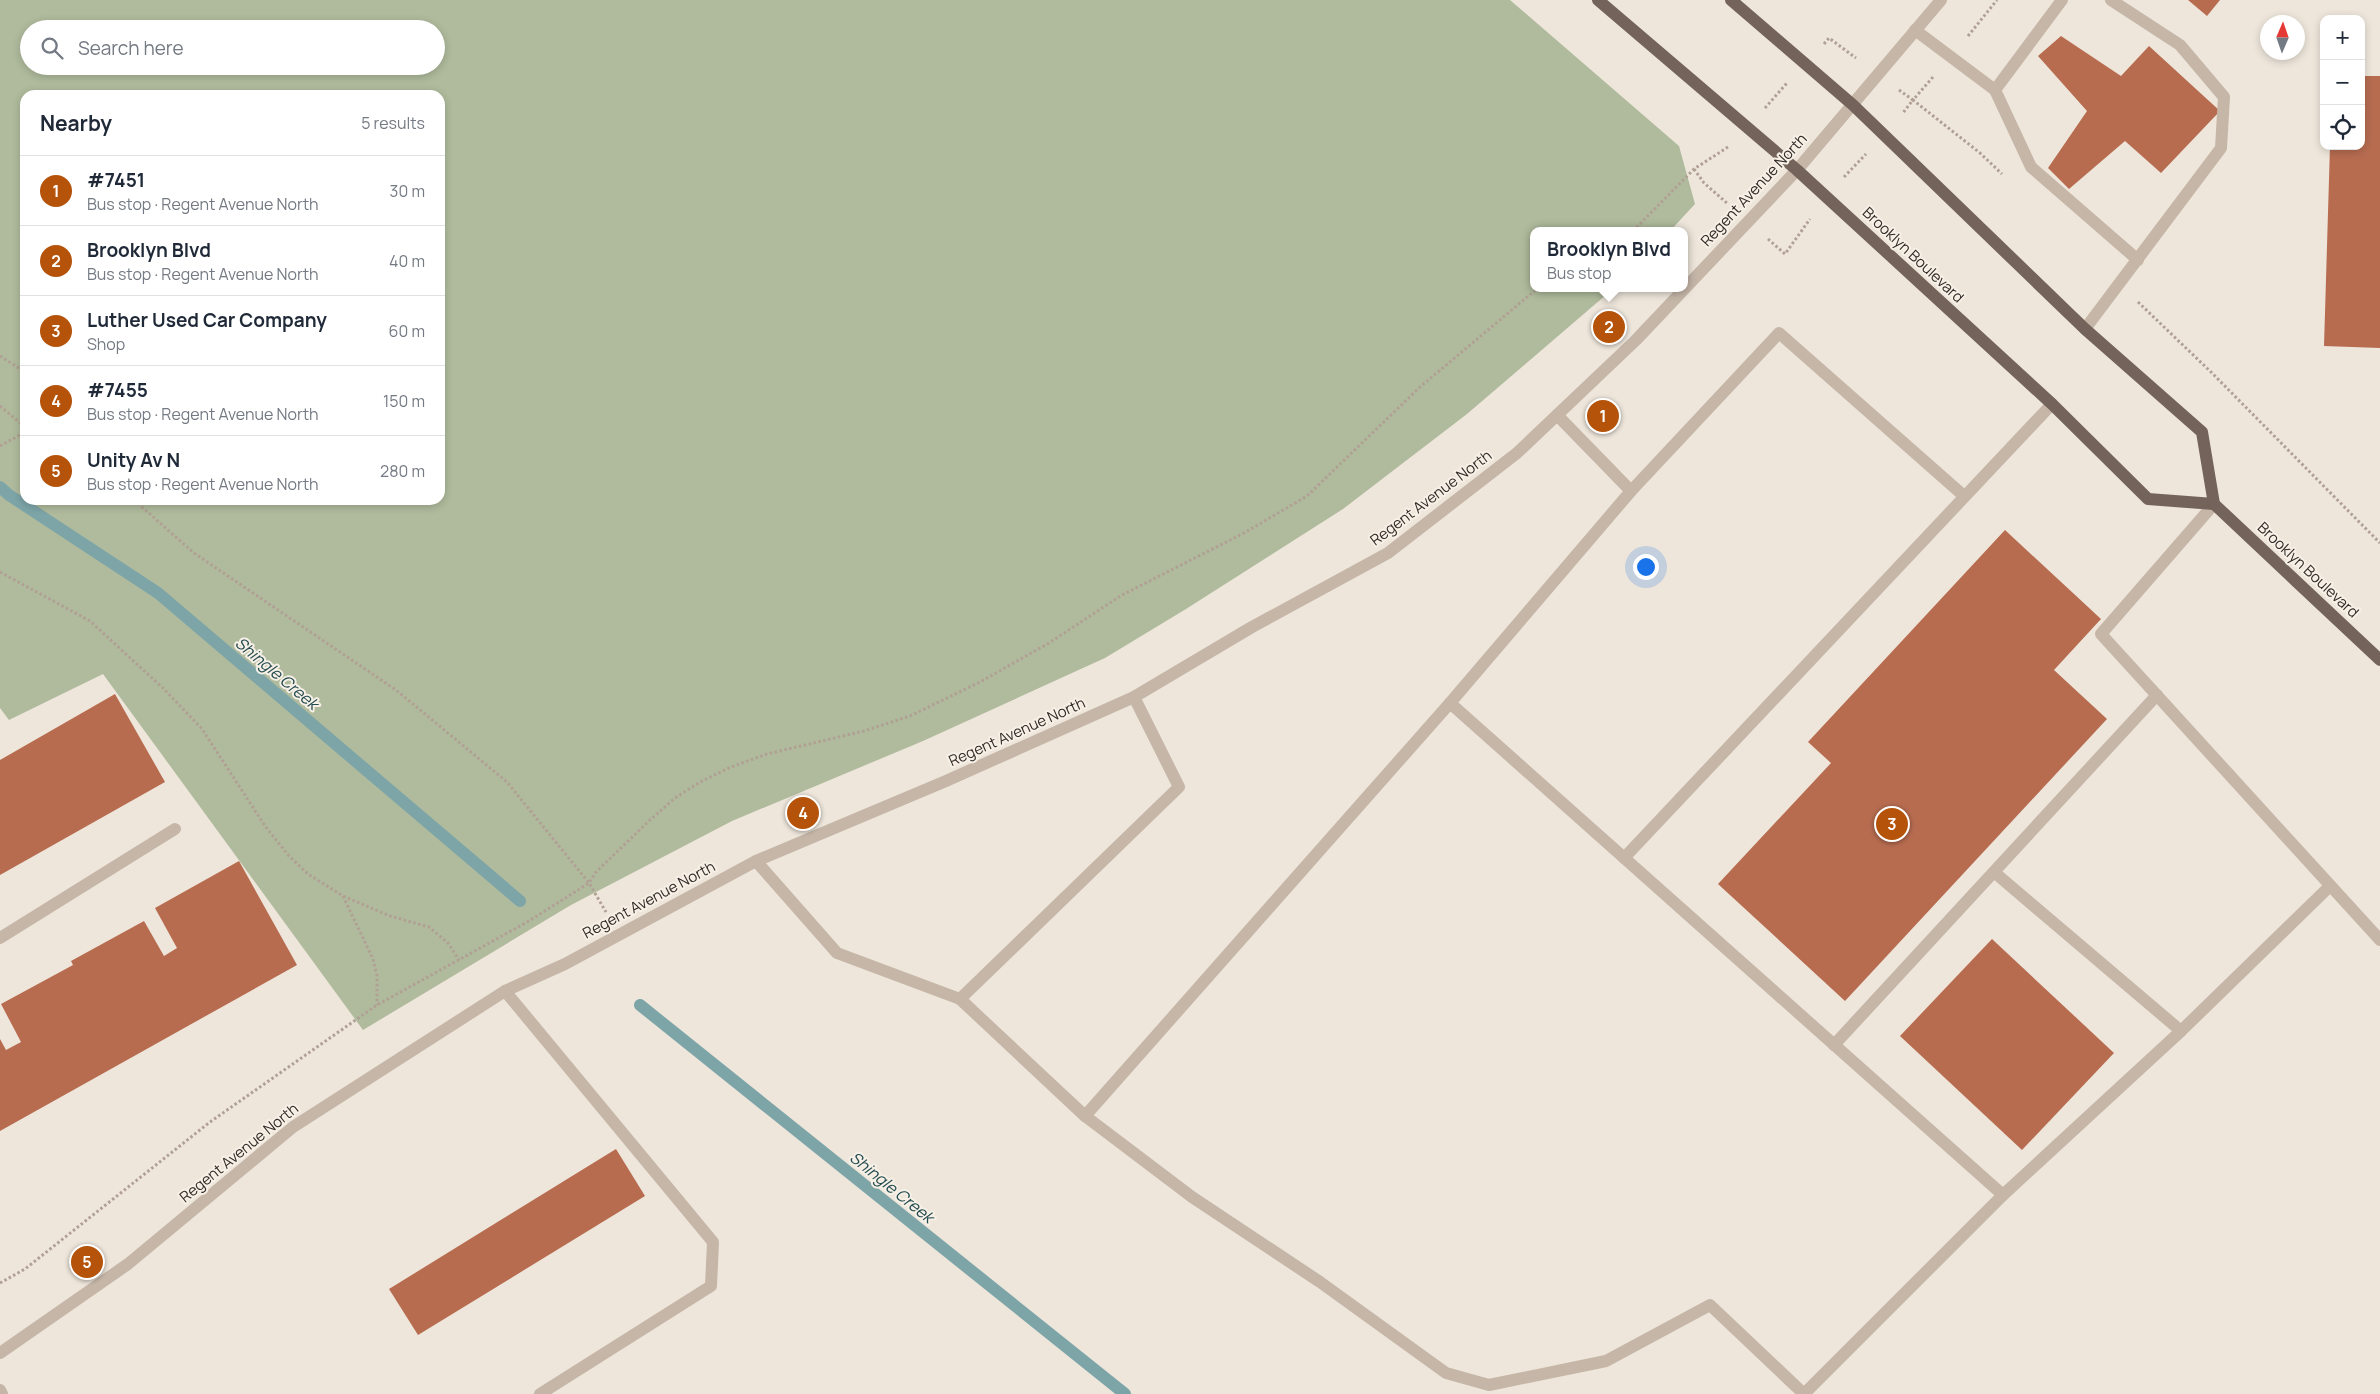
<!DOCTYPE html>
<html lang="en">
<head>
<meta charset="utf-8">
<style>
  :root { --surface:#fff; --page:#f2f2f3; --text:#1f2937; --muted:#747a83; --line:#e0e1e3; --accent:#b45309 }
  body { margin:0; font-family:Manrope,sans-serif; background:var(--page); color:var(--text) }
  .controls { position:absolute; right:15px; top:15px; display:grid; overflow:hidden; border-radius:10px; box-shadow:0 2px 8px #0003 }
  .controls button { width:45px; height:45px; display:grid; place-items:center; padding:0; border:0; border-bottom:1px solid var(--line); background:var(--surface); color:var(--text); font:25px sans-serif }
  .compass { position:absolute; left:2260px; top:15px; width:45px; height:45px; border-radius:50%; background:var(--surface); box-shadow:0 2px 8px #0003; rotate:2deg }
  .you { position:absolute; left:1645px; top:566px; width:18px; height:18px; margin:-12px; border:4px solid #fff; border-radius:50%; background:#1a73e8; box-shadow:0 0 0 8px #1a73e833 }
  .badge { display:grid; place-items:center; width:32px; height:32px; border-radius:50%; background:var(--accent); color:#fff; font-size:16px; font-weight:700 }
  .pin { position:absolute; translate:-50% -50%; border:2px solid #fff; box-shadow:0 1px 5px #0006 }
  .popup { position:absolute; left:1530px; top:227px; width:158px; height:65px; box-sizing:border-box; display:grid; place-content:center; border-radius:10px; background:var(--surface); filter:drop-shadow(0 1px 4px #0005); font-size:16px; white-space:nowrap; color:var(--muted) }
  .popup b { font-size:19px; color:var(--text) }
  .popup::after { content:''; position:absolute; left:50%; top:100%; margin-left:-10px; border:10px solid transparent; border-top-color:var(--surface) }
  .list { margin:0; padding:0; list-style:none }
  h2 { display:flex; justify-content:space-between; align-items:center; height:65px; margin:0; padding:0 20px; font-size:21px }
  h2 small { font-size:16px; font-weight:400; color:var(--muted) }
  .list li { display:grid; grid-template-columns:32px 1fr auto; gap:15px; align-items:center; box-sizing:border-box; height:70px; padding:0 20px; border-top:1px solid var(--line) }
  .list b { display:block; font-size:19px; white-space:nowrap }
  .list p { margin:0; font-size:16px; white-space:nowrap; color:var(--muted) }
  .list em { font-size:16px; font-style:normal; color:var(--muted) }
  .icon { flex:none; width:28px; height:28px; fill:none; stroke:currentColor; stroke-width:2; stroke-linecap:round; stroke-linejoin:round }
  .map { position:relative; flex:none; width:2380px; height:1394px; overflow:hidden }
  .search { position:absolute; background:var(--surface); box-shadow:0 2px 8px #0003; left:20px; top:20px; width:425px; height:55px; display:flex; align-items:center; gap:12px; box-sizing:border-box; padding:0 18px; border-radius:28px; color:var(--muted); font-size:19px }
  .panel { position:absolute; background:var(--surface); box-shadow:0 2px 8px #0003; left:20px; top:90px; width:425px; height:415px; border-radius:15px }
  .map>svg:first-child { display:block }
</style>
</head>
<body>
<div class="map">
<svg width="2380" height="1394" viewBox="0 0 2380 1394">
  <rect width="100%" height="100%" fill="#eee6db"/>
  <!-- green -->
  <path fill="#b0bb9d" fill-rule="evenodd" d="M0,0H1510L1679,146L1695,204L1670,231H1534V288H1614L1467,414L1343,509L1186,609L1105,658L923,741L732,821L571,905L363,1030L103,674L9,720L0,708ZM29,29H436V66H29ZM25,95H440V500H25Z"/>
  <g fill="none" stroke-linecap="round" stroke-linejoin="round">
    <!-- stream -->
    <g stroke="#7da5a8" stroke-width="12">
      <polyline points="0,487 9,495 158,593 520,901"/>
      <polyline points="640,1005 1125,1394"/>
    </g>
  </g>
  <!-- building -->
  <g fill="#b76c50">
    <polygon points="2188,0 2220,0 2207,16"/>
    <polygon points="2061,36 2121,76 2149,46 2220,111 2161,173 2125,141 2069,189 2048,168 2087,111 2038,56"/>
    <polygon points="2361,76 2380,76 2380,348 2324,346 2330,146 2361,146"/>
    <polygon points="2005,530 2101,619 2054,670 2107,719 1845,1001 1718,884 1831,763 1808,742"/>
    <polygon points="115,694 165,782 0,875 0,760"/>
    <polygon points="239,861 297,965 0,1131 0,1039 6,1050 21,1042 1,1004 73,965 71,961 144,921 164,956 177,948 155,908"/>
    <polygon points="1992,939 2114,1053 2022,1150 1900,1036"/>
    <polygon points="616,1149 645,1196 418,1335 389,1289"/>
  </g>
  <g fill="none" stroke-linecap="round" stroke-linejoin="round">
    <!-- path -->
    <g stroke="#b0a093" stroke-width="3" stroke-dasharray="2.5 2.5" stroke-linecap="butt">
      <polyline points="1968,36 1997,0"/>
      <polyline points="1824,44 1829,38 1856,58"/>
      <polyline points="1933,77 1913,100 1980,153 2002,174"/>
      <polyline points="1899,90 1913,100 1902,114"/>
      <polyline points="1765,108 1787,83"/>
      <polyline points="1694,169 1704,183 1728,204"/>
      <polyline points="1844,177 1866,154"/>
      <polyline points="1633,231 1694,169 1728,147"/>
      <polyline points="1768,239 1785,254 1810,219"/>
      <polyline points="2138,302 2211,372 2380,543"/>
      <polyline points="0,356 25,372"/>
      <polyline points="0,406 25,427"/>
      <polyline points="0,446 25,432"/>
      <polyline points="134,500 194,553 396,690 507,782 589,883 606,912"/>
      <polyline points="0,572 90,621 164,689 202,729 265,826 289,856 308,874 343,896 390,916 429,927 448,943 459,960"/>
      <polyline points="343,896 373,959 377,976 377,1005"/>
      <polyline points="0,1283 25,1269 210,1122 377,1005 529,921 589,883 596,872 650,820 675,798 700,782 731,767 767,754 864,731 910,716 980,682 1049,643 1122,595 1244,533 1307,496 1420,387 1538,288"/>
    </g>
    <!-- minor -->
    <g stroke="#c5b6a8" stroke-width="12">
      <polyline points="1915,30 1995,90 2062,0"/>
      <polyline points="1995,90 2031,167 2138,260"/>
      <polyline points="2085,329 2221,148 2224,97 2180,45 2111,0"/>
      <polyline points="1557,415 1631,491"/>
      <polyline points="2214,504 2101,634 2380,940"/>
      <polyline points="1134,697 1179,787 960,999 1085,1116 1192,1197 1320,1282 1446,1373 1489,1385 1606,1361 1710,1305 1804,1394"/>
      <polyline points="1450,703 2003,1195"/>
      <polyline points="1624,858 2052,404"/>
      <polyline points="756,861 837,953 960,999"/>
      <polyline points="1994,872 2181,1031"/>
      <polyline points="0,938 175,829"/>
      <polyline points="505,991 713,1242 711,1286 540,1394"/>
      <polyline points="1834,1045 2157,695"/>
      <polyline points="1085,1116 1450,703 1631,491 1779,333 1964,496"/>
      <polyline points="0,1353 128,1264 293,1127 505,991 565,964 756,861 946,781 1134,697 1252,627 1388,553 1517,453 1636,340 1797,170 1941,0"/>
      <polyline points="0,1390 2,1394"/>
      <polyline points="1804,1394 2003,1195 2181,1031 2330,886"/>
    </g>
    <!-- major -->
    <g stroke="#73635a" stroke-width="12">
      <polyline points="1598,0 1797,170 2052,404 2148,499 2214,504"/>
      <polyline points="1731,0 1853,105 2085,329 2202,432 2214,504 2380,660"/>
    </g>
  </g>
  <g text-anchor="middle" stroke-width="4" stroke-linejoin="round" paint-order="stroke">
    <!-- street labels -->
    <g font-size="15" fill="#322b27" stroke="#f6f0e6">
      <text transform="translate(1754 190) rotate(-47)" y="5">Regent Avenue North</text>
      <text transform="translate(1913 255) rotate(43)" y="5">Brooklyn Boulevard</text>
      <text transform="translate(1431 498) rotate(-37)" y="5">Regent Avenue North</text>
      <text transform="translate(2308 570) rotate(43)" y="5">Brooklyn Boulevard</text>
      <text transform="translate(1017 732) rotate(-24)" y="5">Regent Avenue North</text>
      <text transform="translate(649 900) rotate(-28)" y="5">Regent Avenue North</text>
      <text transform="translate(239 1153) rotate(-39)" y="5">Regent Avenue North</text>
    </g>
    <!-- water labels -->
    <g font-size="16" font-style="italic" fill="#224a4f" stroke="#f6f0e6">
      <text transform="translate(277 673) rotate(40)" y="6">Shingle Creek</text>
      <text transform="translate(892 1187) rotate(39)" y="6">Shingle Creek</text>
    </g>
  </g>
</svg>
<div class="controls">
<button>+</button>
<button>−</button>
<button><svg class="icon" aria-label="locate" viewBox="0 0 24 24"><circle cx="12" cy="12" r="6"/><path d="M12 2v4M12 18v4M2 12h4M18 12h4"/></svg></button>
</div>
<svg class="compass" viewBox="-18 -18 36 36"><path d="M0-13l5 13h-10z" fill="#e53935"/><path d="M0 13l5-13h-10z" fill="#747a83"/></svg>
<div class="you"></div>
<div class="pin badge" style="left:1603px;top:416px">1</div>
<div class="pin badge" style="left:1609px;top:327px">2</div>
<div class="popup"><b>Brooklyn Blvd</b>Bus stop</div>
<div class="pin badge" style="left:1892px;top:824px">3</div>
<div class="pin badge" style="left:803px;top:813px">4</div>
<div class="pin badge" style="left:87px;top:1262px">5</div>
<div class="search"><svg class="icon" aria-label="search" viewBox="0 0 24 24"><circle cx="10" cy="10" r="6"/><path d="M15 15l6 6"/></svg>Search here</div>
<section class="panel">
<h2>Nearby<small>5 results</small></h2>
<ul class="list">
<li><span class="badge">1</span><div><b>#7451</b><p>Bus stop · Regent Avenue North</p></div><em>30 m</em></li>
<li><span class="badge">2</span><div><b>Brooklyn Blvd</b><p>Bus stop · Regent Avenue North</p></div><em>40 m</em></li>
<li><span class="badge">3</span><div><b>Luther Used Car Company</b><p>Shop</p></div><em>60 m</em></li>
<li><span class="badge">4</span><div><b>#7455</b><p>Bus stop · Regent Avenue North</p></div><em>150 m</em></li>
<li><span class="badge">5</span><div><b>Unity Av N</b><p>Bus stop · Regent Avenue North</p></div><em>280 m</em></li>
</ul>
</section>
</div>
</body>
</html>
